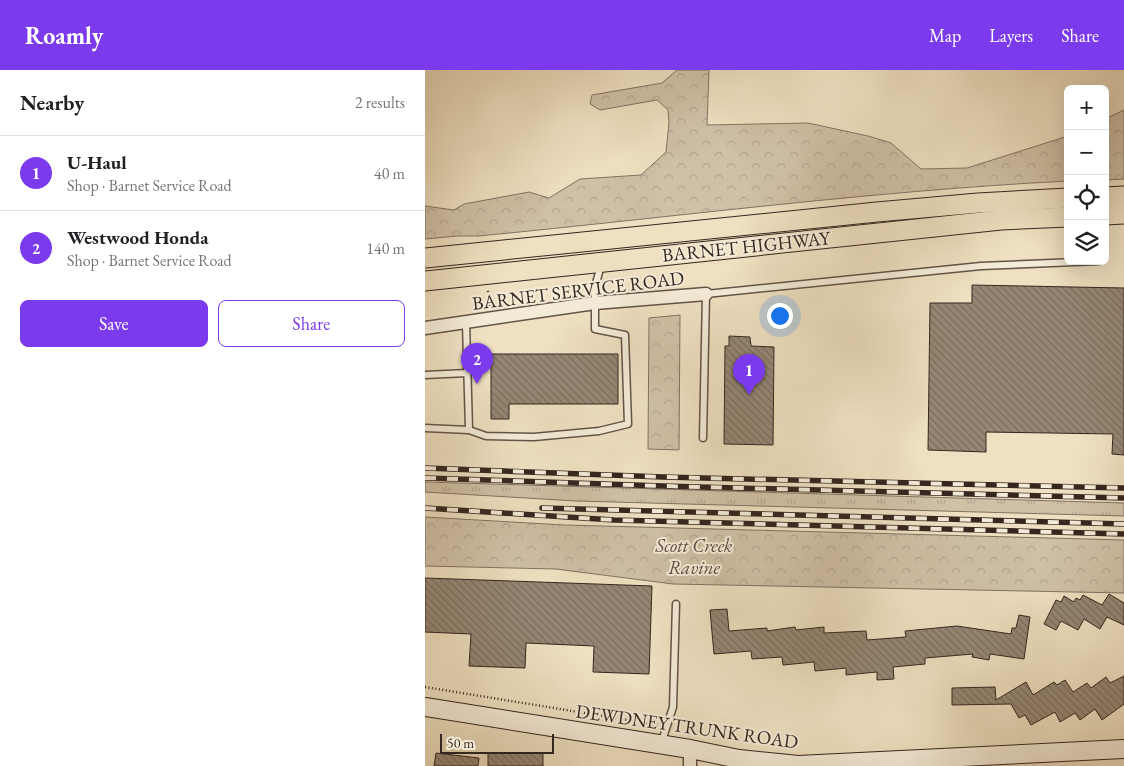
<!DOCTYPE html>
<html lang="en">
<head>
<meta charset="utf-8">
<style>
  :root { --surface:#fff; --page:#f2f2f2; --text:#202124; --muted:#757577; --line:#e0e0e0; --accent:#7c3aed }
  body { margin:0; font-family:"EB Garamond",serif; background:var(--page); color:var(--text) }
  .controls { position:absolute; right:15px; top:15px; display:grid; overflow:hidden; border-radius:8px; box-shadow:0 5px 20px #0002 }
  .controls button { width:45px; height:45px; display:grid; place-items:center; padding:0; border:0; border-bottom:1px solid var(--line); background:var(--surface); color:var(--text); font:25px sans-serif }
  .scale { position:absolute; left:15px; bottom:12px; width:114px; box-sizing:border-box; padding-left:5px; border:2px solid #352620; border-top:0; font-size:14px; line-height:18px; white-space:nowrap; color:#352620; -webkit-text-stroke:4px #f4ebd7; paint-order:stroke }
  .you { position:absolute; left:354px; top:245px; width:18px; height:18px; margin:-12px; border:4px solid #fff; border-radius:50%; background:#1a73e8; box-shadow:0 0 0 8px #1a73e833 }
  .badge { display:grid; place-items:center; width:32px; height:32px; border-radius:50%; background:var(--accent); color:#fff; font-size:16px; font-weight:700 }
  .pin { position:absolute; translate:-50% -41px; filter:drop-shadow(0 1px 2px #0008) }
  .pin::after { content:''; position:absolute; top:26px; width:18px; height:15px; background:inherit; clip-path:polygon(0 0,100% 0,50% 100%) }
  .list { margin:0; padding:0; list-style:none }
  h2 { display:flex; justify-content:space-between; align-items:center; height:65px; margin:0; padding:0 20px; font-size:21px }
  h2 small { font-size:16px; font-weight:400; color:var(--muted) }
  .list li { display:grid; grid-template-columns:32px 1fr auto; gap:15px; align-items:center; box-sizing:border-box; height:75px; padding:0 20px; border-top:1px solid var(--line) }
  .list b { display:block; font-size:19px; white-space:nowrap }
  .list p { margin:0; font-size:16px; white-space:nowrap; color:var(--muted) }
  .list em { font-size:16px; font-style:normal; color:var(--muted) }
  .actions { display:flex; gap:10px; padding:15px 20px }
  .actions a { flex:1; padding:11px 0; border:1px solid var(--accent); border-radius:8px; text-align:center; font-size:18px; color:var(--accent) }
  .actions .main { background:var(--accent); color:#fff }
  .icon { flex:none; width:28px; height:28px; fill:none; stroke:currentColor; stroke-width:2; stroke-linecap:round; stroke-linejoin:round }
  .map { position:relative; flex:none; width:699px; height:696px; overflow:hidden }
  header { display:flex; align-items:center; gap:30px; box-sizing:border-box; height:70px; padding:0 25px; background:var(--accent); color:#fff }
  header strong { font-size:24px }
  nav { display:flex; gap:28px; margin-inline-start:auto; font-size:18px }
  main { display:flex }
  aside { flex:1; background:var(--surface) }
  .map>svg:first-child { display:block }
</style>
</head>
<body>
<header>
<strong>Roamly</strong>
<nav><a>Map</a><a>Layers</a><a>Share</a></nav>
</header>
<main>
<aside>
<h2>Nearby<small>2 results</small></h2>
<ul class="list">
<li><span class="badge">1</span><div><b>U-Haul</b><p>Shop · Barnet Service Road</p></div><em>40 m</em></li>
<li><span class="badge">2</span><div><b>Westwood Honda</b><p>Shop · Barnet Service Road</p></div><em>140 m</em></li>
</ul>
<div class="actions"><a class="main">Save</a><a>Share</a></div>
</aside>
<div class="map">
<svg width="699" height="696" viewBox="0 0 699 696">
  <defs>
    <pattern id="grass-tufts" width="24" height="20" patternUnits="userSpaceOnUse" patternTransform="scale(1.25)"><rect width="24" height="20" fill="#cfc0a6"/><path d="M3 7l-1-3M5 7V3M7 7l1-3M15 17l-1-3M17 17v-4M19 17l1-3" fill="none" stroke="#b2a58f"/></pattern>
    <pattern id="forest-crowns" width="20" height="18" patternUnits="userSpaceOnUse" patternTransform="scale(1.25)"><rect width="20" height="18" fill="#cfc0a6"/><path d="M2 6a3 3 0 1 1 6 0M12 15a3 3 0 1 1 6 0" fill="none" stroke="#b2a58f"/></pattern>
    <pattern id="building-back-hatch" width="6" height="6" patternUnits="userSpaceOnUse" patternTransform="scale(1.25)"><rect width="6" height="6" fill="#958774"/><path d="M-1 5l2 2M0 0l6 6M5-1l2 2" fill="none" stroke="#7a6e5f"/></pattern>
  </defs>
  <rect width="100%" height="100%" fill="#eee0c1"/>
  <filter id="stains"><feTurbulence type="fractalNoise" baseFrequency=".004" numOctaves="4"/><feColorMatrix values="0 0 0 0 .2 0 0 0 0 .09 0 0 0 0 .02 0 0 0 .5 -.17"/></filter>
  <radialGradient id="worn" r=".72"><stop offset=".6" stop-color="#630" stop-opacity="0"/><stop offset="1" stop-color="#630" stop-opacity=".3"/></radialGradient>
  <!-- grass -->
  <polygon fill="url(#grass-tufts)" stroke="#827363" points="0,412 699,433 699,446 151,431 0,422"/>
  <!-- forest -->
  <g fill="url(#forest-crowns)" stroke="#827363">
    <path d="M252,0H284L282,55L383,53L443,66L466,73L496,99L542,98L643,66V111C446,121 250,147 54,166H32L0,169V136L29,140L39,134L104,122L124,128L155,109L216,105L241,82L244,53L243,40L232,30L175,40L165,34L167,25L237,13Z"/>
    <polygon points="699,40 699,109 680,110 680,49"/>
    <polygon points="255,245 254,380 223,379 224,248"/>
    <polygon points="0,447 139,455 699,470 699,523 248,514 131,499 0,496"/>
  </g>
  <!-- building -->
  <g fill="url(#building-back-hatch)" stroke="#352620">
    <polygon points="547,215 699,218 699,385 687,384 688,364 561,362 561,382 503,380 505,233 547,233"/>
    <polygon points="304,266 325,267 326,276 349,277 348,375 299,374 300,276 304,276"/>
    <polygon points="66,284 193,284 193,334 84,334 84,349 66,349"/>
    <polygon points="0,508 227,516 224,604 168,602 169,576 101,573 100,598 44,596 46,564 0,562"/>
    <polygon points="684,524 699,533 699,555 682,547 675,559 659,549 653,560 636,551 631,560 619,554 631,530 636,532 639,526 649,532 651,528 655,530 658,525 677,535"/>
    <polygon points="302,539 304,561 342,558 342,561 370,557 371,560 399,557 399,563 441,561 442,570 481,567 480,561 532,556 586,564 587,558 591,558 594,545 605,547 599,589 565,584 564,590 547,587 548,584 500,588 500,594 468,597 469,609 452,610 452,602 421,605 421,598 390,601 389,592 358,595 357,587 327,589 326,581 289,584 285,540"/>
    <polygon points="699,606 699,634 677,650 670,639 655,650 650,643 635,652 630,642 606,655 600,645 594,648 586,634 527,635 527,618 570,617 571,630 601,612 608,625 629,612 632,615 640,610 648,622 662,613 666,618 681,607 685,613"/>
    <polygon points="11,683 54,688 53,696 9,696"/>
    <rect x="63" y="683" width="55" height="13"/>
  </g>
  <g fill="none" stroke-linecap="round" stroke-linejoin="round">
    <defs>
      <g id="lane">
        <polyline points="41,253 44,360"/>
        <polyline points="0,305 42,303"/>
        <polyline points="0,358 44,360 61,366 109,367 174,361 203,354 200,265 170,259 170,217 176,195"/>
        <polyline points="278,368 281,224 556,196 674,191"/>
        <polyline points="236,674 248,637 251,534"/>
      </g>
      <g id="street">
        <polyline points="0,258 170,233 281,224"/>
        <polyline points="265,679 265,696"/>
      </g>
      <polyline id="secondary" points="0,637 265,679 314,689 373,695 699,679"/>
      <g id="primary">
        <polyline points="680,127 699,126"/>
        <polyline points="680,145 699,144"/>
        <polyline points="0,188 452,142 553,133 643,128"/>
        <polyline points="0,211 576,150 643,147"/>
      </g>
    </defs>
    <!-- lane casing -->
    <use href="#lane" stroke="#635448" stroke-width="9"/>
    <!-- street casing -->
    <use href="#street" stroke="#635448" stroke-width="15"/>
    <!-- secondary casing -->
    <use href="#secondary" stroke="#352620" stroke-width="20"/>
    <!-- primary casing -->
    <use href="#primary" stroke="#352620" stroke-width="21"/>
    <!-- path -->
    <g stroke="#352620" stroke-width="2.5" stroke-dasharray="1 2.5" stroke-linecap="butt">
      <polyline points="63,221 65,236"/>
      <polyline points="0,617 233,655"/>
    </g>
    <!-- lane -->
    <use href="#lane" stroke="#f4ebd7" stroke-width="6"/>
    <!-- street -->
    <use href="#street" stroke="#f4ebd7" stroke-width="12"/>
    <!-- secondary -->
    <use href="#secondary" stroke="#f4ebd7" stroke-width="18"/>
    <!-- primary -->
    <use href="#primary" stroke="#eee0c1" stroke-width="19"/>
    <defs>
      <g id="rail">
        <polyline points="0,398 238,407 699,418"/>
        <polyline points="0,408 238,416 699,428"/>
        <polyline points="0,438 189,450 699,464"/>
        <polyline points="117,438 699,454"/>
      </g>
    </defs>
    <!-- rail casing -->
    <use href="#rail" stroke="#352620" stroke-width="5.5"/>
    <!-- rail -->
    <use href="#rail" stroke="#f4ebd7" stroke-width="4" stroke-dasharray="11" stroke-linecap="butt"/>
  </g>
  <g text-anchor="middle" stroke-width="4" stroke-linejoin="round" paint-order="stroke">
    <!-- street labels -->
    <g font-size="19" fill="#352620" stroke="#f4ebd7">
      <text transform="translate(321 176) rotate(-6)" y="7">BARNET HIGHWAY</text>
      <text transform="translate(153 220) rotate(-7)" y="7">BARNET SERVICE ROAD</text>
      <text transform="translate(262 656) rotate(8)" y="7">DEWDNEY TRUNK ROAD</text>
    </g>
    <!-- park labels -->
    <g font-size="19" font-style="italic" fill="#5c4c42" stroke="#f4ebd7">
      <text x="269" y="482">Scott Creek<tspan x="269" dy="22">Ravine</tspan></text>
    </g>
  </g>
  <rect width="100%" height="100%" filter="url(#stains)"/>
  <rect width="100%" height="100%" fill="url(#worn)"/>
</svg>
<div class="controls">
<button>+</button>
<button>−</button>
<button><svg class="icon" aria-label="locate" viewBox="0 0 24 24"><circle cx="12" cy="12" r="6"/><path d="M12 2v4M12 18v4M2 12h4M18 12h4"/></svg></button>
<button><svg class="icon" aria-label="layers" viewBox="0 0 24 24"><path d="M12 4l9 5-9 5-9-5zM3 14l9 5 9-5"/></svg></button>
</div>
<div class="scale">50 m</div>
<div class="you"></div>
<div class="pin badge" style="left:324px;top:325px">1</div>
<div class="pin badge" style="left:52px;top:314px">2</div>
</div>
</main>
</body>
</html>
